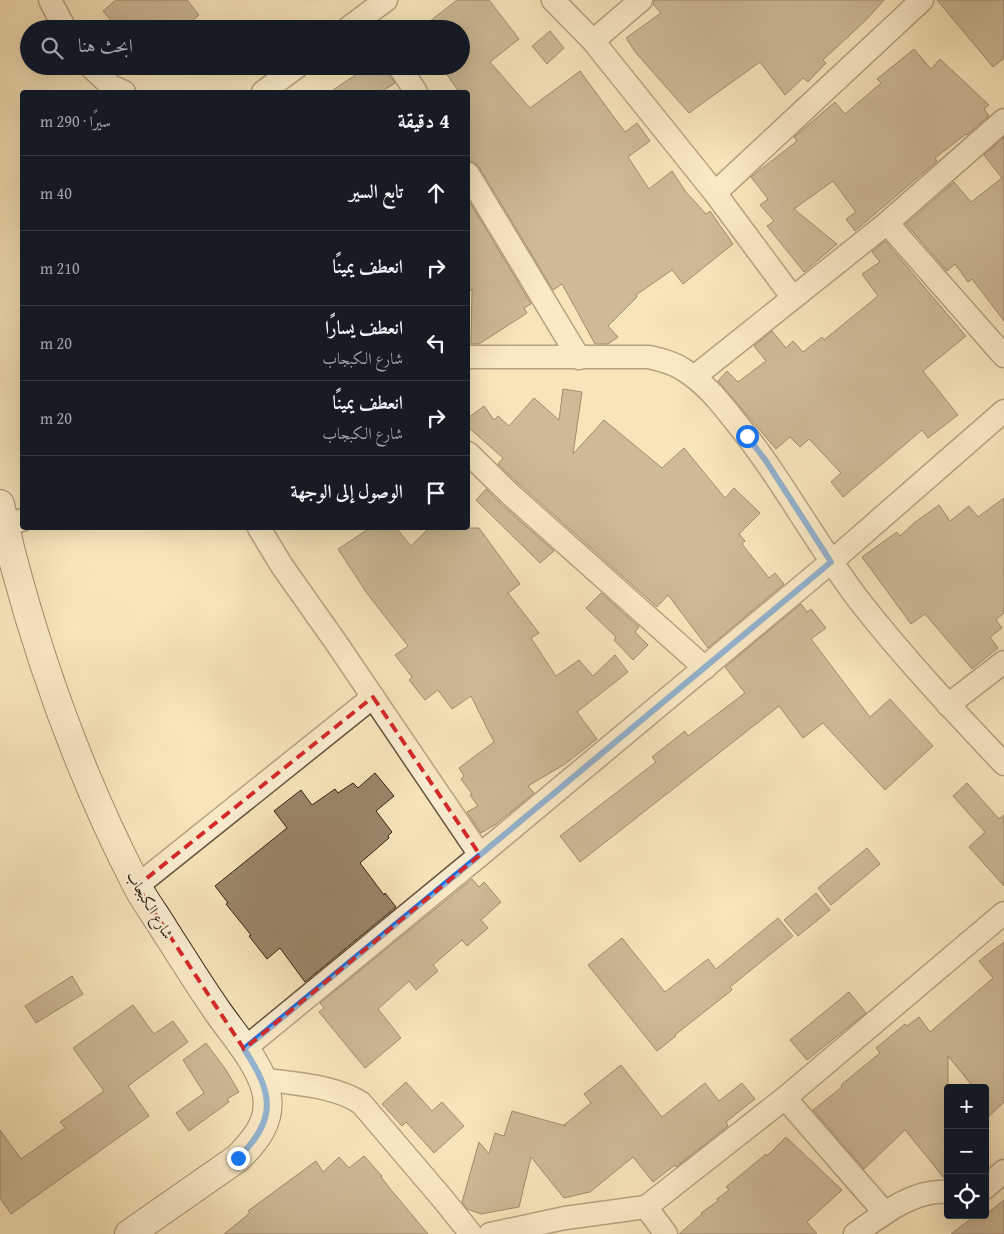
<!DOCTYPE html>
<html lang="ar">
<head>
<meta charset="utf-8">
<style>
  :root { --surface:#171b24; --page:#242831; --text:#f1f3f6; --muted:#9ea1a6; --line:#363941 }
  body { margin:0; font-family:"Gentium Book Plus",Amiri,serif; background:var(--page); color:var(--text); direction:rtl }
  .controls { position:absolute; right:15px; bottom:15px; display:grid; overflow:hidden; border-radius:5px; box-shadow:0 5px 20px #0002 }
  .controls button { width:45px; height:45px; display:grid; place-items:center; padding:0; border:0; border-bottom:1px solid var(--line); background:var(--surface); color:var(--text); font:25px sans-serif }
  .stop { position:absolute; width:15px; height:15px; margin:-11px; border:4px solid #1a73e8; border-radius:50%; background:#fff }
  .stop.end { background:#1a73e8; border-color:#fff; box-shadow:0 1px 5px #0008 }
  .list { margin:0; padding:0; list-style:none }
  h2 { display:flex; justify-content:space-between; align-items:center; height:65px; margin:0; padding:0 20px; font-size:21px }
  h2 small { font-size:16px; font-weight:400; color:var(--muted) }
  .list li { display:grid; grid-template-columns:32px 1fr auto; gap:15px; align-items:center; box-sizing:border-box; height:75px; padding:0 20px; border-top:1px solid var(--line) }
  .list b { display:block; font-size:19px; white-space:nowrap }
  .list p { margin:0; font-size:16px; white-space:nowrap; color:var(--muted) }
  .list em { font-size:16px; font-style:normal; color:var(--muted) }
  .icon { flex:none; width:28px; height:28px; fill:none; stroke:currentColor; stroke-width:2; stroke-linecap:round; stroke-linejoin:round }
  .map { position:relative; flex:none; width:1004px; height:1234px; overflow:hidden; direction:ltr }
  .search { position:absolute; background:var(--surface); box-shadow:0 5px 20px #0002; left:20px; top:20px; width:450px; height:55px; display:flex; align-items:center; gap:12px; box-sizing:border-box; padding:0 18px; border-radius:28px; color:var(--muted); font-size:19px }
  .panel { position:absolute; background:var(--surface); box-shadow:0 5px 20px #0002; left:20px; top:90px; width:450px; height:440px; border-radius:5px; direction:rtl }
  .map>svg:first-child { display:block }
</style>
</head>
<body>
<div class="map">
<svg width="1004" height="1234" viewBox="0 0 1004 1234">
  <rect width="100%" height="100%" fill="#f7e5ba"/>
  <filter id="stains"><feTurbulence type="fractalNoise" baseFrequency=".004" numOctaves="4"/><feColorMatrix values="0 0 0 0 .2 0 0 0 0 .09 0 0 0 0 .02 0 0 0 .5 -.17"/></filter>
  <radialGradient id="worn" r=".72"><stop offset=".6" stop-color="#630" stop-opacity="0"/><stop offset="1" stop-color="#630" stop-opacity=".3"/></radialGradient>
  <!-- building -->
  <g fill="#9a866a" stroke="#362013">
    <polygon points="116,0 187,0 199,15 183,29 118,29 103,11"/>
    <polygon points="457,0 489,0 519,39 490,62 530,108 580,71 625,132 637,123 650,141 628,157 649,189 672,171 686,192 706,214 710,211 733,244 683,284 672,270 636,295 637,297 608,326 618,337 608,344 595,344 562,284 553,290 479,167 474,162 468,161 468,92 459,92 441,66 461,66 461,29 420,29"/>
    <polygon points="654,0 884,0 866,20 823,60 826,63 808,82 803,78 785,95 760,62 689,113 636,53 626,38 661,13 653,4"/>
    <polygon points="937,0 1004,0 1004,58 993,67"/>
    <polygon points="550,31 564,48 547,64 532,46"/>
    <polygon points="914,49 931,69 940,59 989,105 984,109 989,116 967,135 966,134 935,158 937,161 855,231 846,219 856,212 833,181 794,209 837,244 804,272 767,226 774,221 760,205 768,199 751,177 797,141 794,137 835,102 845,114 881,83 877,79"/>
    <polygon points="369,66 386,66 388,73 395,83 381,92 330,92"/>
    <polygon points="1004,137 1004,321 972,279 968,282 955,264 947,271 906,224 954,182 971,202 1002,178 984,155"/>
    <polygon points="468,199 531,304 524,308 527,313 479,344 471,344 472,289 468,293"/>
    <polygon points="885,241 966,336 923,371 958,415 928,438 922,430 843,497 831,482 841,473 809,439 800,447 790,437 776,449 718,381 727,371 738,382 766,361 754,346 772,331 786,348 793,341 803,352 822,337 824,340 878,296 862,274 880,262 872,252"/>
    <polygon points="563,389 582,392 573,454 604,420 662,468 684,448 725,498 734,488 760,513 739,534 745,541 742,544 769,578 775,573 784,584 708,648 668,595 657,607 519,484 498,464 503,458 468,427 468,418 484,406 494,420 498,416 509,426 534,398 559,420"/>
    <polygon points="486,489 501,504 554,551 540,563 476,500"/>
    <polygon points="1004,498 1004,613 996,620 1002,628 990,637 998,648 972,669 925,614 911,624 862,557 897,532 900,536 914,523 939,505 950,521 969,506 978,517"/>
    <polygon points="370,528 396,528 411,546 429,528 479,528 520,584 508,593 539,633 531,638 556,676 579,660 593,676 615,655 628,672 577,712 597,739 565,764 528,786 534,793 496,824 481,833 467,812 478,806 470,795 472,794 461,779 464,776 459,768 494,742 471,696 452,709 438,690 425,700 409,680 412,677 395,655 408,646 366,592 338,549"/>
    <polygon points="601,593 639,627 635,632 648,645 633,660 614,640 616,637 586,608"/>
    <polygon points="801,604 807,612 811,609 826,628 811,639 870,717 890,699 933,746 885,790 823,723 803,738 779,706 580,862 560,836 656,762 652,757 685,731 688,736 745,693 725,667"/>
    <polygon points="375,773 394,796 376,811 392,832 388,836 389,838 360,863 384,895 385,893 396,907 305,982 280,948 267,959 249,936 251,935 226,904 228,903 215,886 287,828 274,811 301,790 312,805 335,789 338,793 353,783 358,788"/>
    <polygon points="967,783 999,819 1004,815 1004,886 969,847 985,832 953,796"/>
    <polygon points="867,848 880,864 831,905 818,888"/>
    <polygon points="472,879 479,887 484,882 501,902 481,920 488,928 467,946 462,940 433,965 438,971 416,990 409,981 378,1009 401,1038 365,1068 319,1012 324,1008 320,1003"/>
    <polygon points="816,893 830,910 798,936 784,920"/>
    <polygon points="778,918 793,936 730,987 732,990 675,1035 676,1036 657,1051 588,965 622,938 665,992 708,959 716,969"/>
    <polygon points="1004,942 1004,1102 985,1120 985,1088 974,1088 948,1056 948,1179 945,1179 905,1130 864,1169 813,1110 842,1087 841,1085 880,1053 876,1048 905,1024 907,1026 919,1017 930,1032 993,978 979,961"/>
    <polygon points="72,976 83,994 36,1023 25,1006"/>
    <polygon points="849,992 866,1013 807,1060 790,1040"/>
    <polygon points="133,1005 154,1034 173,1021 188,1042 128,1086 149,1116 11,1214 0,1198 0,1130 21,1159 65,1128 60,1122 104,1091 73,1048"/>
    <polygon points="206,1043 226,1070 239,1092 227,1099 229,1102 189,1131 176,1113 204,1093 183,1060"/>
    <polygon points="621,1065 662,1117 705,1083 719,1101 742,1083 755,1099 726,1122 728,1126 676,1167 675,1165 653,1182 633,1157 590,1192 564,1198 531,1157 519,1207 481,1214 467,1209 462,1202 479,1142 489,1154 495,1133 504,1136 512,1111 566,1126 564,1125 591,1103 584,1094"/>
    <polygon points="406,1082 432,1111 442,1102 464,1126 434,1153 406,1122 402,1126 382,1104"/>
    <polygon points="786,1137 842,1190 807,1222 817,1234 679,1234 702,1214 701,1213 718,1201 717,1199 729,1190 726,1187 766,1154 767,1156"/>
    <polygon points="364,1156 382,1176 381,1177 392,1191 428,1234 224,1234 250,1213 248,1211 316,1161 323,1172 339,1157 349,1168"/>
    <polygon points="1004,1200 1004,1234 951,1234 976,1215 985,1215"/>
  </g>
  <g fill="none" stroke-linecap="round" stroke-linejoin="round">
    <defs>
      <g id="street">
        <polyline points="50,0 65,29"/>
        <polyline points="553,0 593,41 715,193 793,298"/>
        <polyline points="347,29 386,0"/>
        <polyline points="593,41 641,0"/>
        <polyline points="90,66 111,86 124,92"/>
        <polyline points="399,66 416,92"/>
        <polyline points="263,92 298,66"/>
        <polyline points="468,174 579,358"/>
        <polyline points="715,193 922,0"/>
        <polyline points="887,223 1004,356"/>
        <path d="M468,357H649C662,360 674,363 684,370C705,383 720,402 735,421C781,477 814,541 858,599C903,657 953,710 1004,764"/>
        <polyline points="694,377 887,223 1004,120"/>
        <polyline points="468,453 510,494 705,668"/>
        <polyline points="0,526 22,520"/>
        <polyline points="259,528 282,566 335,641 480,855"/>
        <polyline points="948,705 1004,662"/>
        <polyline points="137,886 373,697"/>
        <polyline points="244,1049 480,855 831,562 1004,411"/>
        <path d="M262,1079C293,1084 334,1085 361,1103L442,1198L471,1234"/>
        <polyline points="785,1098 885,1213"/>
        <polyline points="985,1188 1004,1171"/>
        <polyline points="646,1207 785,1098 1004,913"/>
        <polyline points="490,1234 565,1218 646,1207 666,1234"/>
        <path d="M855,1234C882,1215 913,1189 948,1192"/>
      </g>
      <path id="secondary" d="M0,504C4,520 7,536 11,552C41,667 82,779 136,884C144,900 155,914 164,929C182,957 199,985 218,1012C234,1035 263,1067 267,1096C271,1122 255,1141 238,1158L129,1234"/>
    </defs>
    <!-- street casing -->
    <use href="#street" stroke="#66513d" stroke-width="25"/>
    <!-- secondary casing -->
    <use href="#secondary" stroke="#362013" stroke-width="30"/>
    <!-- street -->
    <use href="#street" stroke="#faeed2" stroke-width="22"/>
    <!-- secondary -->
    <use href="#secondary" stroke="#faeed2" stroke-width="28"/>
  </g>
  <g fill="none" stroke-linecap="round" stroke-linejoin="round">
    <!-- route -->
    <path stroke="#1a73e8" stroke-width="6" d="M238,1158C278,1119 273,1093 244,1049L480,855L831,562L766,461L747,436"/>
  </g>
  <!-- marked area -->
  <path d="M0 0H1004V1234H0ZM373,697L480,855L244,1049L137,886Z" fill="#f7e5ba" fill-opacity=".55" fill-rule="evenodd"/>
  <path fill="none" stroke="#d62828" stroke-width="4" stroke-dasharray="10 6" stroke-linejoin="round" d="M373,697L480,855L244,1049L137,886Z"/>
  <g text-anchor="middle" stroke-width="5" stroke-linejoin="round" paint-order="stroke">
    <!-- street labels -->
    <g font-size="15" fill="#362013" stroke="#faeed2">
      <text transform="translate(150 905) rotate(59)" y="5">شارع الكبجاب</text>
    </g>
  </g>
  <rect width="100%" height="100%" filter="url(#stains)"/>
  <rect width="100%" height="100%" fill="url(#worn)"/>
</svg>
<div class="controls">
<button>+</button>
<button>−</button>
<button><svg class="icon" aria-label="locate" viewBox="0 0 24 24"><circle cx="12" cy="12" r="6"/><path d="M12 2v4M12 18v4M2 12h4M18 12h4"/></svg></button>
</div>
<div class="stop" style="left:747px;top:436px"></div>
<div class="stop end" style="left:238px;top:1158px"></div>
<div class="search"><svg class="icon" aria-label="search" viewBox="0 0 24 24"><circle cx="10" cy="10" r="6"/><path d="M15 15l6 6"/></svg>ابحث هنا</div>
<section class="panel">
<h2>4 دقيقة<small>سيرًا · 290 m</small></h2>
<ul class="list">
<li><svg class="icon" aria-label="ahead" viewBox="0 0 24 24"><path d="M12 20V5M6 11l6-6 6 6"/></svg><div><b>تابع السير</b></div><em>40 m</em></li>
<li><svg class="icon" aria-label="right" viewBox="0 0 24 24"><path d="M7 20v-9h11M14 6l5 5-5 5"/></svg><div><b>انعطف يمينًا</b></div><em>210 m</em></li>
<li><svg class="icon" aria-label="left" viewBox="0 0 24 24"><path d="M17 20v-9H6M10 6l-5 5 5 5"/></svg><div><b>انعطف يسارًا</b><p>شارع الكبجاب</p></div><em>20 m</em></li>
<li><svg class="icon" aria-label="right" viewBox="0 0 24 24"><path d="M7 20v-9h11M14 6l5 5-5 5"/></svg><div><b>انعطف يمينًا</b><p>شارع الكبجاب</p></div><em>20 m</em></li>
<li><svg class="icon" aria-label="arrive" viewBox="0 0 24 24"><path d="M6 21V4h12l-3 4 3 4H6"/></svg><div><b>الوصول إلى الوجهة</b></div></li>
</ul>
</section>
</div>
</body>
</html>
